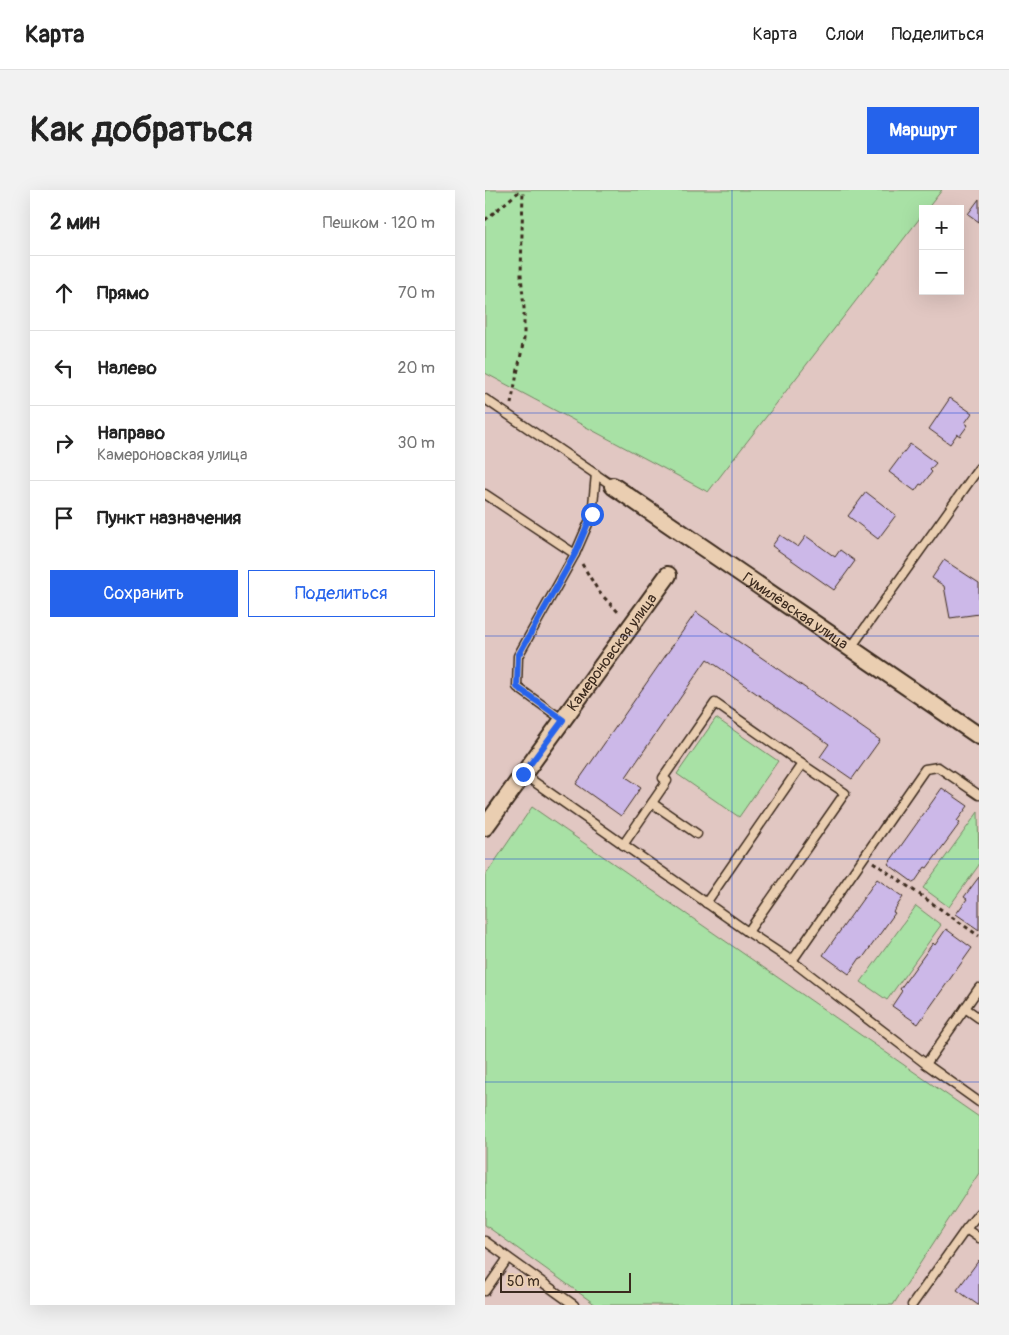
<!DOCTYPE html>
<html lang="ru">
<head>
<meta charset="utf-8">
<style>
  :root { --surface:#fff; --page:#f2f2f2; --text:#222; --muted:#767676; --line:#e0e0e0; --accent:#2563eb }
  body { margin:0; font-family:Pangolin,sans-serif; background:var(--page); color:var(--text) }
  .controls { position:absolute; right:15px; top:15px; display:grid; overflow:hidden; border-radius:0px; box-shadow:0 5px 20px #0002 }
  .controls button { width:45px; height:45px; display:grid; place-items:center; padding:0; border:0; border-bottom:1px solid var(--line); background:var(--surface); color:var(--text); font:25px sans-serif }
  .scale { position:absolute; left:15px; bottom:12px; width:131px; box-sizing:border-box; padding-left:5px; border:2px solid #3b2a1e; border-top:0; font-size:14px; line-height:18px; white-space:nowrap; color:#3b2a1e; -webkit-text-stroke:4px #eaceb1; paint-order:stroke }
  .stop { position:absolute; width:15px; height:15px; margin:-11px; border:4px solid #2563eb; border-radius:50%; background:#fff }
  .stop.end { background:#2563eb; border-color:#fff; box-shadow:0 1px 5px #0008 }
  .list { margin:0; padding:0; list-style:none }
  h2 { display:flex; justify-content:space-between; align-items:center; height:65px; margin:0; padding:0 20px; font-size:21px }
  h2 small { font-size:16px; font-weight:400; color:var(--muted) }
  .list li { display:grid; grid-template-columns:32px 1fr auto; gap:15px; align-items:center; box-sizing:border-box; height:75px; padding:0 20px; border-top:1px solid var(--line) }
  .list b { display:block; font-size:19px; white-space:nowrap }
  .list p { margin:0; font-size:16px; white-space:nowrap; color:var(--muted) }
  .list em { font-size:16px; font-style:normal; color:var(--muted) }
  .actions { display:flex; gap:10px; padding:15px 20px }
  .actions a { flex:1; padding:11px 0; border:1px solid var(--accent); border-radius:0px; text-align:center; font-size:18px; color:var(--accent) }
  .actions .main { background:var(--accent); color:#fff }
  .icon { flex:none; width:28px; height:28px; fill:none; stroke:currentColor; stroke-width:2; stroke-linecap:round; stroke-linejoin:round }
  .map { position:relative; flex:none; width:494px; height:1115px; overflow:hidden; border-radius:0px }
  header { display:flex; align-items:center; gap:30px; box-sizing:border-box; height:70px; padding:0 25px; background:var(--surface); border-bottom:1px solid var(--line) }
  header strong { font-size:24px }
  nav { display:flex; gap:28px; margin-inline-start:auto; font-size:18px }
  .intro { display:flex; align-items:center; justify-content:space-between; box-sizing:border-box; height:120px; padding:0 30px }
  h1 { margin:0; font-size:35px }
  .button { padding:12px 22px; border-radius:0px; background:var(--accent); color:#fff; font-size:18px; font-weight:700 }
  main { display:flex; gap:30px; padding:0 30px }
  aside { flex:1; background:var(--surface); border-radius:0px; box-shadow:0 5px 20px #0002 }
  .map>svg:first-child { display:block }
</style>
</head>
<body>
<header>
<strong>Карта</strong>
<nav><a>Карта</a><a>Слои</a><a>Поделиться</a></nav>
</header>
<div class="intro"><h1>Как добраться</h1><a class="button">Маршрут</a></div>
<main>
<aside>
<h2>2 мин<small>Пешком · 120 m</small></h2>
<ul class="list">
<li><svg class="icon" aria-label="ahead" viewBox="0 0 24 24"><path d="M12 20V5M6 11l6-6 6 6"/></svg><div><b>Прямо</b></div><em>70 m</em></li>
<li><svg class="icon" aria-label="left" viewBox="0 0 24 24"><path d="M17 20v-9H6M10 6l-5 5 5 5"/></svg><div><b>Налево</b></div><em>20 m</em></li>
<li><svg class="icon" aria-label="right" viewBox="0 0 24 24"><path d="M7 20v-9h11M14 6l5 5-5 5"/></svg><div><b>Направо</b><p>Камероновская улица</p></div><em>30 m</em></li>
<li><svg class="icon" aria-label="arrive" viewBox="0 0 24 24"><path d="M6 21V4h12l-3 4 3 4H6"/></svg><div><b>Пункт назначения</b></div></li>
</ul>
<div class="actions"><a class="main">Сохранить</a><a>Поделиться</a></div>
</aside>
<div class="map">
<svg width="494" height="1115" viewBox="0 0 494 1115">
  <rect width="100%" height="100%" fill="#e1c7c2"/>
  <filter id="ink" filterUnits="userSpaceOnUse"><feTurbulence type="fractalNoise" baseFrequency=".02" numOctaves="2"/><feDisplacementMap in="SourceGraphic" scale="10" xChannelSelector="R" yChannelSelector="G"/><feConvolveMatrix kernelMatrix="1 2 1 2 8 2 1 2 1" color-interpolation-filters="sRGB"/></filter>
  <g filter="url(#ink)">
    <!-- green -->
    <g fill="#a8e1a5" stroke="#728662">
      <polygon points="0,0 457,0 442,19 438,19 438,24 223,302 0,183"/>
      <polygon points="231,528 293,571 254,627 192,584"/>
      <polygon points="47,617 494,927 494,983 408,1115 111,1115 0,1035 0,686"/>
      <polygon points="493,622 494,675 464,717 438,698"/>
      <polygon points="431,716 456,735 402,810 376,792"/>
    </g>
    <!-- building -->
    <g fill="#ccb8e8" stroke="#3b2a1e">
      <polygon points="494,9 494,32 483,24"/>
      <polygon points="465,208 487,223 480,233 483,235 475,246 472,244 465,254 444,239"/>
      <polygon points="425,254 451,273 445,280 447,282 437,295 435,294 430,301 404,282"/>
      <polygon points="381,302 411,325 393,349 363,326"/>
      <polygon points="295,345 313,357 321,346 350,367 355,360 370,371 349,400 287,356"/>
      <polygon points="459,370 494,393 494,424 465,428 459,396 447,388"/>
      <polygon points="211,422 395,550 367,589 335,567 344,554 222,469 141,587 156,597 136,626 91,594"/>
      <polygon points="457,598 483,616 472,631 475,633 442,678 440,677 429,693 403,674"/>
      <polygon points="494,687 494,740 471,724 482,709 479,707"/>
      <polygon points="392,689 418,707 408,722 410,723 377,769 375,768 364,784 338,765"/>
      <polygon points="461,739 487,758 433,834 407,816 417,801 415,799 448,753 450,755"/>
      <polygon points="494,1070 494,1115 493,1115 472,1100"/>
    </g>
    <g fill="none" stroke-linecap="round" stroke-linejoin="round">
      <defs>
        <g id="lane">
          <polyline points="0,209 128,296"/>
          <polyline points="0,304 90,364 33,466 32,497 78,530"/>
          <polyline points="90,364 107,325 111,284"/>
          <polyline points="365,459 494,278"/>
          <polyline points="38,584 263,742 307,771 441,874 494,912"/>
          <polyline points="167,613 212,644"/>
          <polyline points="138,655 182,591 178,588 230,513 317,574"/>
          <polyline points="221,713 317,574 360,603 263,742"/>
          <polyline points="307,771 440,579 453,577 494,605"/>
          <polyline points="480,818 494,828"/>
          <polyline points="441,874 494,798"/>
          <polyline points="481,1039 494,1023"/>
          <polyline points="0,1051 89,1115"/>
          <polyline points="0,1101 23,1068"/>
          <polyline points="427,1115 481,1039 494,1048"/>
        </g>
        <g id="street">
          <path id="s1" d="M128,296L494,546"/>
          <path id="s2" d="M0,637L183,385"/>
        </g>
      </defs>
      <!-- lane casing -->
      <use href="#lane" stroke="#3b2a1e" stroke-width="11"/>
      <!-- street casing -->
      <use href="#street" stroke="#3b2a1e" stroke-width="20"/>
      <!-- path -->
      <g stroke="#3b2a1e" stroke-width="3" stroke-dasharray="4 4" stroke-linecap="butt">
        <polyline points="0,30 36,0"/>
        <polyline points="26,214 39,149 39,118 36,85 38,0"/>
        <polyline points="97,374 114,402 135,424"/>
        <polyline points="388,672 494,746"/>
      </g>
      <!-- lane -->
      <use href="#lane" stroke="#eaceb1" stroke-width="8"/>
      <!-- street -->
      <use href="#street" stroke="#eaceb1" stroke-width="16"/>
    </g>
  </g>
  <g fill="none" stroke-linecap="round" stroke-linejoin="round" filter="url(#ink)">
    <!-- route -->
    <polyline stroke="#2563eb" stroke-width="6" points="38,584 78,530 32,497 33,466 90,364 107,324"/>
  </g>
  <!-- grid -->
  <path fill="none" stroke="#1d4ed8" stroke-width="1" stroke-opacity="0.55" d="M247,0V1115M0,223H494M0,446H494M0,669H494M0,892H494"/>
  <g text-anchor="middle" stroke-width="5" stroke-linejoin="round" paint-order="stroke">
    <!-- street labels -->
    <g font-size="15" fill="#3b2a1e" stroke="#eaceb1">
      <text dy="5" stroke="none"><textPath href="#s1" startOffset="221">Гумилёвская улица</textPath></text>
      <text dy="5" stroke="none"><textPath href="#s2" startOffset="216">Камероновская улица</textPath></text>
    </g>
  </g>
</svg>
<div class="controls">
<button>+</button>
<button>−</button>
</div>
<div class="scale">50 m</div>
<div class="stop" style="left:107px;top:324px"></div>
<div class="stop end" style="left:38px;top:584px"></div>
</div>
</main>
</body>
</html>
